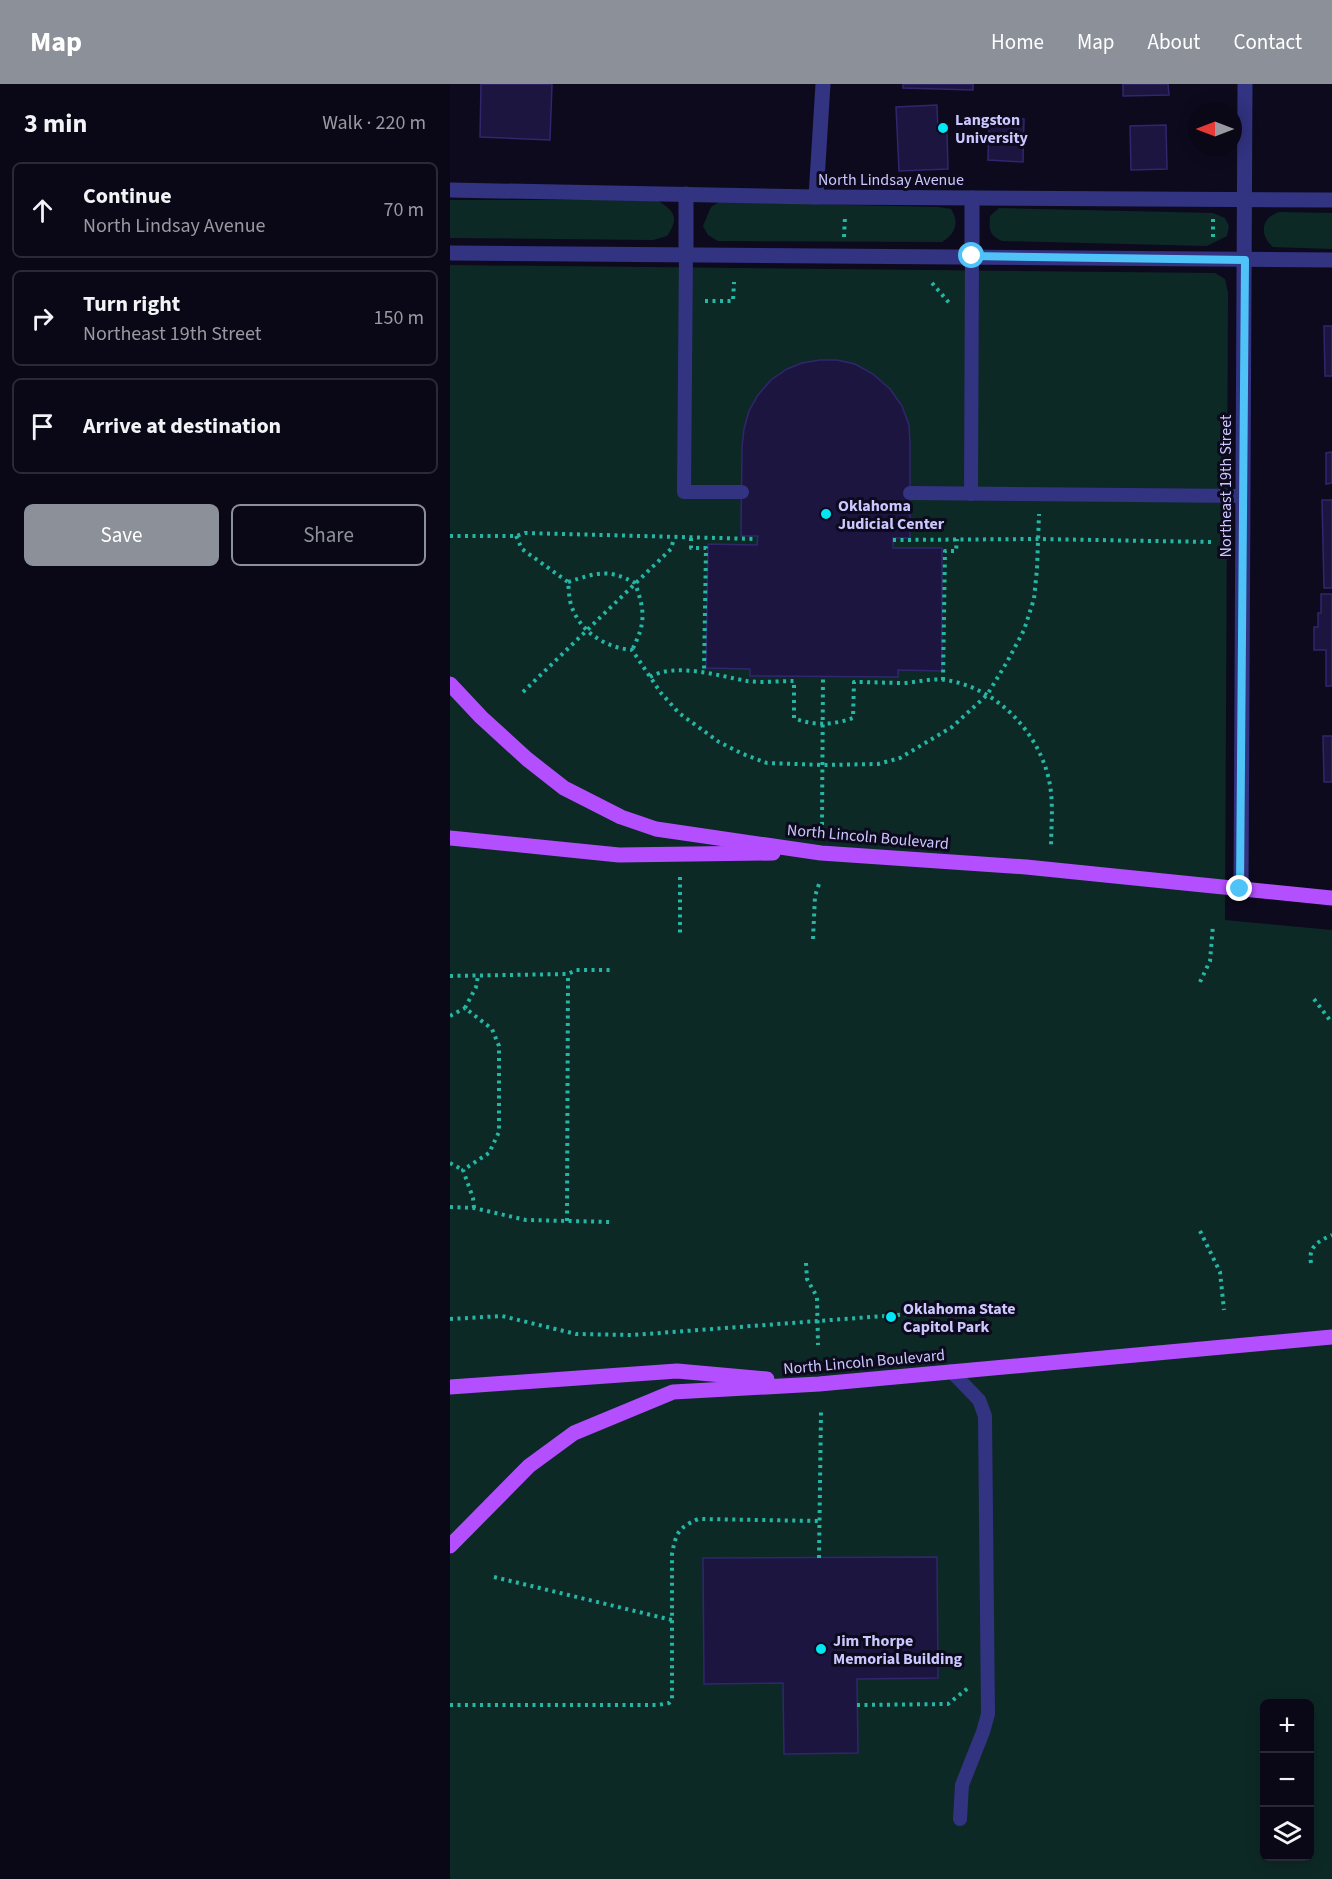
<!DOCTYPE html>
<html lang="en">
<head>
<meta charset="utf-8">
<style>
  :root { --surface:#0a0816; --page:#181623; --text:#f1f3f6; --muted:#999aa1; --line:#2a2935; --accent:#8c9099 }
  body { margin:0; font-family:"Source Sans 3",sans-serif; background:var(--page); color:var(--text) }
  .controls { position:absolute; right:18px; bottom:18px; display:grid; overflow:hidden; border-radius:9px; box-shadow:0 3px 15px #0003 }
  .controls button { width:54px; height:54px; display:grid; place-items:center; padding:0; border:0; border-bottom:2px solid var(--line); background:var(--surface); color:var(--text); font:30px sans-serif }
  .compass { position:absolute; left:738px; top:18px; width:54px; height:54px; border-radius:50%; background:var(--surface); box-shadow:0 3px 15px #0003; rotate:270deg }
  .stop { position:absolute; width:18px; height:18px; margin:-14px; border:4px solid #4fc3f7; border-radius:50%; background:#fff }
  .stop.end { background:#4fc3f7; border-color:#fff; box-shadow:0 2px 6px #0008 }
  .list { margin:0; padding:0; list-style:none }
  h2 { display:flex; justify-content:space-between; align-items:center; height:78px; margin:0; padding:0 24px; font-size:26px }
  h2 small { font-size:20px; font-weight:400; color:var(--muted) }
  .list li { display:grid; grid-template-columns:39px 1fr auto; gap:18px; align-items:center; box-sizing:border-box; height:96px; margin:0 12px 12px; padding:0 12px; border:2px solid var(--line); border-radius:9px }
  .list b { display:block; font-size:22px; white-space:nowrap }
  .list p { margin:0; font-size:20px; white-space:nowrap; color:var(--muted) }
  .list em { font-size:20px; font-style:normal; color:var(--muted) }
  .actions { display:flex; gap:12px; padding:18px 24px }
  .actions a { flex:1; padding:14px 0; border:2px solid var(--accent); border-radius:9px; text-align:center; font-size:21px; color:var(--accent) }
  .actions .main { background:var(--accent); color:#fff }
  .icon { flex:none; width:33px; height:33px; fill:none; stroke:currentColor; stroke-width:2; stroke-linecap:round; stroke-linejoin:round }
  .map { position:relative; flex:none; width:882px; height:1795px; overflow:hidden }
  header { display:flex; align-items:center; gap:36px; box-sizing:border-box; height:84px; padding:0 30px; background:var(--accent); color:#fff }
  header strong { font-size:28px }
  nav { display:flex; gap:33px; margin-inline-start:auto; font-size:21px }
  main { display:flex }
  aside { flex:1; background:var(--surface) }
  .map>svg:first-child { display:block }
</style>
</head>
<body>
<header>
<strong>Map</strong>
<nav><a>Home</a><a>Map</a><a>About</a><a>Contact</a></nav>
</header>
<main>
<aside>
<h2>3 min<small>Walk · 220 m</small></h2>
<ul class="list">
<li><svg class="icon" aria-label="ahead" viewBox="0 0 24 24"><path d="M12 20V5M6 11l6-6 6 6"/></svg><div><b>Continue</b><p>North Lindsay Avenue</p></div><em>70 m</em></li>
<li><svg class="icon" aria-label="right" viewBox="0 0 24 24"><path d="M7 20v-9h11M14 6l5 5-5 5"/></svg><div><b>Turn right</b><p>Northeast 19th Street</p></div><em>150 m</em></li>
<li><svg class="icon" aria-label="arrive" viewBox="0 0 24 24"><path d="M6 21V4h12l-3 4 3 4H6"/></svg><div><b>Arrive at destination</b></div></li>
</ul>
<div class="actions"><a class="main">Save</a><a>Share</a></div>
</aside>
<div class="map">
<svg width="882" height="1795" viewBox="0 0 882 1795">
  <rect width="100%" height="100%" fill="#0d0a1e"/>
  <!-- green -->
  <g fill="#0d2926" fill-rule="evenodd">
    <path d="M0,116H207C224,127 230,133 217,152L203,156L0,154Z"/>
    <path d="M269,118L489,123L501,125C510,139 505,150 492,158L268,157L258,151L253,142L261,123Z"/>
    <path d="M549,124L763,129L775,134L779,142L777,152L757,162L552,157C539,151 539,146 540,132Z"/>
    <path d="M829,128L882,129V165L823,163C809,151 811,134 829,128Z"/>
    <path d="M0,181L765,189L775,195L778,209L775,836L882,846V1795H0ZM814,1620H860V1772H814Z"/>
  </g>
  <!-- building -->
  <g fill="#1c1540" stroke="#30266e" stroke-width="1.5">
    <polygon points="31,0 102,0 100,56 30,53"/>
    <polygon points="453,0 523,0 523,6 453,4"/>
    <polygon points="673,0 718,0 719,11 673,12"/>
    <polygon points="487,21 488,48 497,48 498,85 449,87 446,23"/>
    <polygon points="539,33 574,35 573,78 538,76"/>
    <polygon points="716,41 717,85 681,86 680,42"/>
    <polygon points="874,242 882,242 882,292 875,292"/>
    <polygon points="370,276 387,276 405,280 423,290 440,305 452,322 459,341 460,360 460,454 443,454 443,464 492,464 492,587 448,586 448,593 300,592 300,585 256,584 258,460 307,461 308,452 291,452 292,363 294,345 299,327 308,311 321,296 337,285 352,279"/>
    <polygon points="882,368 882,399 876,400 876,369"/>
    <polygon points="872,416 882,416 882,504 874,504"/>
    <polygon points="871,510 882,510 882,602 876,602 876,566 864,566 864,543 868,543 868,529 871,529"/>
    <polygon points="873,652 882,652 882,698 874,698"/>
    <polygon points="487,1473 488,1594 407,1595 408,1669 334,1670 333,1599 254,1600 253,1474"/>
  </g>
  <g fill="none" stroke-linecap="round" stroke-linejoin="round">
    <!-- path -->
    <g stroke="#25b6a5" stroke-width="4" stroke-dasharray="3 4.5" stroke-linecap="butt">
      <polyline points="763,135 763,154"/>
      <polyline points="394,153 395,133"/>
      <polyline points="482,199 501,221"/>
      <polyline points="255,217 283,217 284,198"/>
      <polyline points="0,452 66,452 75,449 307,455"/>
      <path d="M66,452L72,465L118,498C119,507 119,518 123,526C133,550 158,564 182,566L211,609L229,629L269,658L293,670L317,679L373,681L428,680L450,674L502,643L537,611L557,578L574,546L584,515L587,485L589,430"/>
      <polyline points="241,454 241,464 256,464 254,587"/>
      <polyline points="443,456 588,455 762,458"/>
      <path d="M118,498C147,489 157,484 185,499C195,527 196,539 182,566"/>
      <path d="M200,593C225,578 269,592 297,597C312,599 329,597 344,597V634C362,642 384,641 403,634L404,598C421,598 437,599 454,599C468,598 482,594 495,596C549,603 596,655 601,709C603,727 601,746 601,764"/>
      <polyline points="493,596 495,467 506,467 507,455"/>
      <polyline points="73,608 221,465 224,454"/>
      <polyline points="372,741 373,592"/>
      <polyline points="230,793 230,851"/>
      <polyline points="363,855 365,812 369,800"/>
      <polyline points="0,892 118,890 126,886 162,886"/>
      <polyline points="750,898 760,877 763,841"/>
      <polyline points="864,915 882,939"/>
      <polyline points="0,932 15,924"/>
      <polyline points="0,1079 13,1086"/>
      <polyline points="0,1123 24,1124 76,1136 161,1138"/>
      <polyline points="24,1124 23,1114 13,1086 39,1069 49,1048 49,962 42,945 15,924 26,903 28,892"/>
      <polyline points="117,1137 118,890"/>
      <polyline points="750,1147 770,1188 774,1226"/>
      <polyline points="356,1179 357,1195 367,1213 368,1261"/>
      <path d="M861,1179C858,1163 868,1157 882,1151"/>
      <polyline points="0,1235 52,1232 126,1250 183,1251 553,1223"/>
      <polyline points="369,1474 371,1328"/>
      <polyline points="44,1493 222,1536"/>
      <path d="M0,1621H208L219,1619L222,1615V1470C226,1449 228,1444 248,1435L369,1437"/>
      <polyline points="407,1621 498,1620 518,1604"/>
    </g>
    <!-- service -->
    <g stroke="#323381" stroke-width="14">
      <polyline points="236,169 234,408 292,408"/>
      <polyline points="460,409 793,412"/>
      <polyline points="521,410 522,172"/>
      <polyline points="501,1287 529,1316 535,1332 538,1630 533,1648 512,1701 510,1735"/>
    </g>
    <!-- minor -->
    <g stroke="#323381" stroke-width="15">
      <polyline points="366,113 373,0"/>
      <polyline points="791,805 795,0"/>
    </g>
    <!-- tertiary -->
    <g stroke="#323381" stroke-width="15">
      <polyline points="0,106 366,113 882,116"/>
      <polyline points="522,114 522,172"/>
      <polyline points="0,169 882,176"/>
      <polyline points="236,169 236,110"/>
    </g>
    <!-- primary -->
    <g stroke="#b44fff" stroke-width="15">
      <polyline points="0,600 31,633 77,675 114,704 171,733 206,745 371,769 576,783 882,814"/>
      <polyline points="0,754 169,771 323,769"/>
      <polyline points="0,1303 227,1287 317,1295"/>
      <polyline points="0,1462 79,1382 124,1349 223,1308 369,1300 882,1253"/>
    </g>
  </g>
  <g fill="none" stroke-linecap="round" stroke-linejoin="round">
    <!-- route -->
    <polyline stroke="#4fc3f7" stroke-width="8" points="522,172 795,176 790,805"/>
  </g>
  <!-- markers -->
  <g fill="#00e8f3" stroke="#0d0a1e" stroke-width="2">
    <circle cx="493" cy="44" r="6"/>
    <circle cx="376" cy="430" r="6"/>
    <circle cx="441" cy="1233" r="6"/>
    <circle cx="371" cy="1565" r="6"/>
  </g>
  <g text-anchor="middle" stroke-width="6" stroke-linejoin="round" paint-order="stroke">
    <!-- poi labels -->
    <g font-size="16" font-weight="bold" fill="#cbc8ff" stroke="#0d0a1e" text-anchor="start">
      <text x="505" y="41">Langston<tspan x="505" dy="18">University</tspan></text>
      <text x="388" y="427">Oklahoma<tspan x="388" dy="18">Judicial Center</tspan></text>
      <text x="453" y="1230">Oklahoma State<tspan x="453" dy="18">Capitol Park</tspan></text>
      <text x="383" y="1562">Jim Thorpe<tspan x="383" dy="18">Memorial Building</tspan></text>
    </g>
    <!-- street labels -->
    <g font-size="16" fill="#cbc8ff" stroke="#0d0a1e">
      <text x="441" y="101">North Lindsay Avenue</text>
      <text transform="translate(775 402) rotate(-90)" y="6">Northeast 19th Street</text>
      <text transform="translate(418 752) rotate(5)" y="6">North Lincoln Boulevard</text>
      <text transform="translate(414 1277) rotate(-5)" y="6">North Lincoln Boulevard</text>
    </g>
  </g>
</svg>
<div class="controls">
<button>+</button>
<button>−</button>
<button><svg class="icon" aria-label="layers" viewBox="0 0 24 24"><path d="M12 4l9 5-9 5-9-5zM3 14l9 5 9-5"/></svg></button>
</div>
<svg class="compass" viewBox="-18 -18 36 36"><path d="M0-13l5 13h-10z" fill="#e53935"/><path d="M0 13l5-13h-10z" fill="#999aa1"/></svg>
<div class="stop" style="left:522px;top:172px"></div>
<div class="stop end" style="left:790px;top:805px"></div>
</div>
</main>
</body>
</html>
